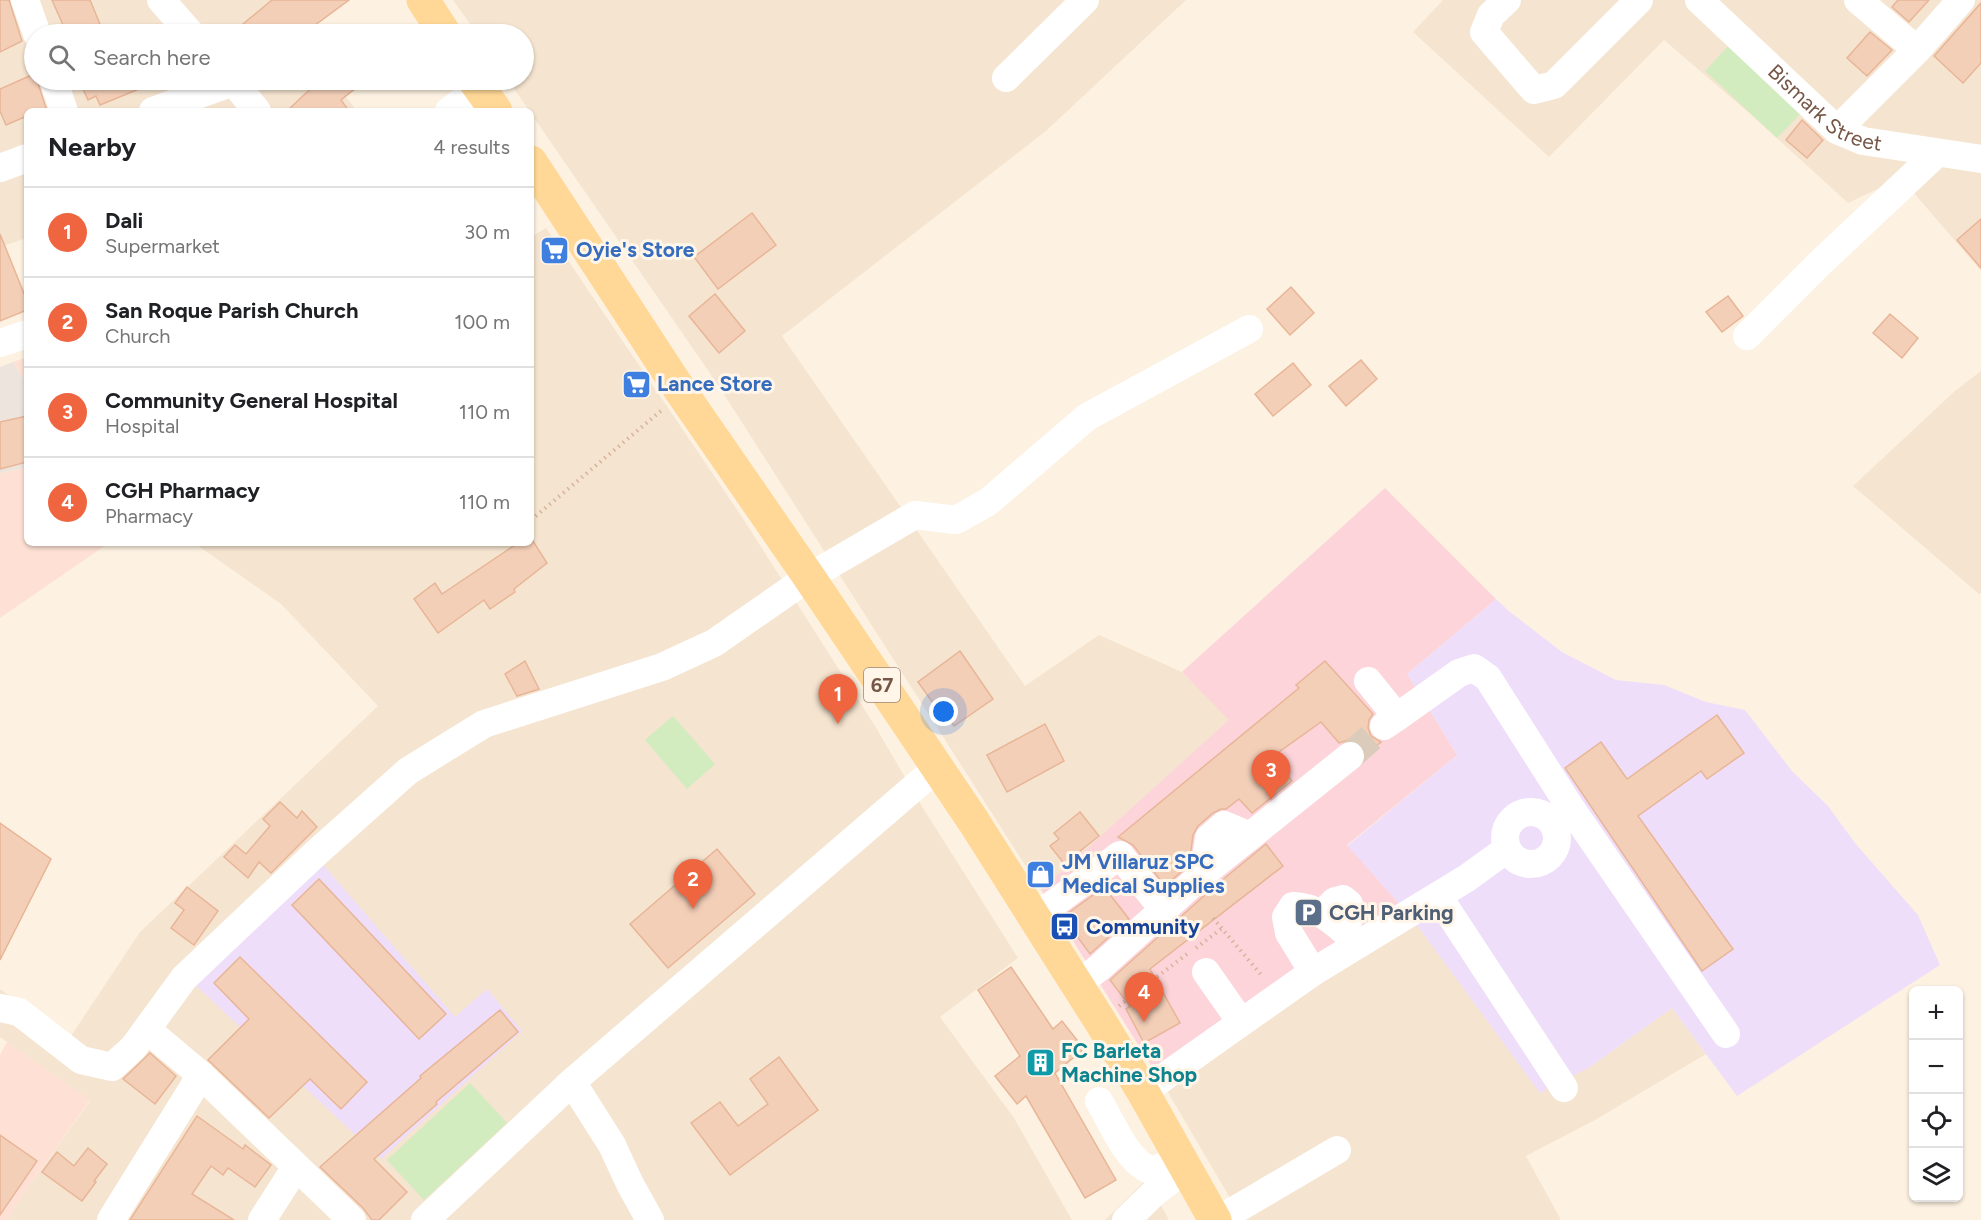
<!DOCTYPE html>
<html lang="en">
<head>
<meta charset="utf-8">
<style>
  :root { --surface:#fff; --page:#f6f6f6; --text:#202124; --muted:#757577; --line:#e0e0e0; --accent:#ee6540 }
  body { margin:0; font-family:Figtree,sans-serif; background:var(--page); color:var(--text) }
  .controls { position:absolute; right:18px; bottom:18px; display:grid; overflow:hidden; border-radius:9px; box-shadow:0 2px 4px #0004 }
  .controls button { width:54px; height:54px; display:grid; place-items:center; padding:0; border:0; border-bottom:2px solid var(--line); background:var(--surface); color:var(--text); font:30px sans-serif }
  .you { position:absolute; left:944px; top:712px; width:21px; height:21px; margin:-15px; border:4px solid #fff; border-radius:50%; background:#1a73e8; box-shadow:0 0 0 9px #1a73e833 }
  .badge { display:grid; place-items:center; width:39px; height:39px; border-radius:50%; background:var(--accent); color:#fff; font-size:20px; font-weight:700 }
  .pin { position:absolute; translate:-50% -50px; filter:drop-shadow(0 2px 3px #0008) }
  .pin::after { content:''; position:absolute; top:32px; width:21px; height:18px; background:inherit; clip-path:polygon(0 0,100% 0,50% 100%) }
  .list { margin:0; padding:0; list-style:none }
  h2 { display:flex; justify-content:space-between; align-items:center; height:78px; margin:0; padding:0 24px; font-size:26px }
  h2 small { font-size:20px; font-weight:400; color:var(--muted) }
  .list li { display:grid; grid-template-columns:39px 1fr auto; gap:18px; align-items:center; box-sizing:border-box; height:90px; padding:0 24px; border-top:2px solid var(--line) }
  .list b { display:block; font-size:22px; white-space:nowrap }
  .list p { margin:0; font-size:20px; white-space:nowrap; color:var(--muted) }
  .list em { font-size:20px; font-style:normal; color:var(--muted) }
  .icon { flex:none; width:33px; height:33px; fill:none; stroke:currentColor; stroke-width:2; stroke-linecap:round; stroke-linejoin:round }
  .map { position:relative; flex:none; width:1981px; height:1220px; overflow:hidden }
  .search { position:absolute; background:var(--surface); box-shadow:0 2px 4px #0004; left:24px; top:24px; width:510px; height:66px; display:flex; align-items:center; gap:15px; box-sizing:border-box; padding:0 21px; border-radius:33px; color:var(--muted); font-size:22px }
  .panel { position:absolute; background:var(--surface); box-shadow:0 2px 4px #0004; left:24px; top:108px; width:510px; height:438px; border-radius:9px }
  .map>svg:first-child { display:block }
</style>
</head>
<body>
<div class="map">
<svg width="1981" height="1220" viewBox="0 0 1981 1220">
  <rect width="100%" height="100%" fill="#fdf2e1"/>
  <!-- residential -->
  <g fill="#f5e4cf">
    <polygon points="0,0 274,0 300,34 34,34 34,80 333,80 357,111 27,111 27,238 0,247"/>
    <polygon points="453,0 1186,0 1046,131 782,336 1025,686 1099,635 1182,672 1230,720 1041,890 718,385 508,80 524,80 524,34 477,34"/>
    <polygon points="1443,0 1981,0 1981,271 1901,178 1848,203 1749,113 1664,40 1549,157 1413,32"/>
    <polygon points="546,228 742,517 875,726 923,808 1018,958 940,1017 1014,1118 1072,1220 8,1220 20,1199 90,1101 0,1037 0,989 69,1039 140,932 378,706 281,604 197,545 199,543 531,543 531,237"/>
    <polygon points="1981,371 1981,593 1979,594 1853,486 1955,391"/>
    <polygon points="1414,921 1590,1067 1672,1008 1706,1054 1595,1120 1526,1156 1561,1220 1243,1220 1166,1089"/>
    <polygon points="1147,1179 1169,1220 1105,1220"/>
  </g>
  <!-- commercial -->
  <g fill="#fee1d4">
    <polygon points="27,357 27,385 13,362"/>
    <polygon points="27,467 27,543 109,543 0,618 0,473"/>
    <polygon points="7,1042 90,1100 20,1199 8,1220 0,1220 0,1055"/>
  </g>
  <!-- industrial -->
  <polygon fill="#ece4dd" points="13,362 27,385 27,467 0,473 0,367"/>
  <!-- education -->
  <g fill="#efdefa">
    <polygon points="1496,599 1510,612 1562,652 1616,680 1664,685 1706,702 1745,710 1792,771 1828,806 1855,843 1918,915 1940,965 1737,1096 1672,1008 1590,1067 1540,1093 1414,921 1347,846 1457,755 1407,674"/>
    <polygon points="318,859 455,1017 487,989 522,1031 381,1159 189,979"/>
  </g>
  <!-- medical -->
  <polygon fill="#fcd4d9" points="1385,488 1496,599 1407,674 1457,755 1347,845 1414,921 1166,1089 1041,890 1229,720 1182,672"/>
  <!-- pitch -->
  <g fill="#d2ecbf">
    <polygon points="1731,43 1804,110 1777,138 1705,71"/>
    <polygon points="673,716 715,764 687,789 645,740"/>
    <polygon points="470,1083 507,1123 424,1200 387,1160"/>
  </g>
  <!-- building -->
  <g fill="#f4cfb8" stroke="#e8b597" stroke-width="1.5">
    <polygon points="0,0 9,0 22,41 0,52"/>
    <polygon points="52,0 90,0 104,34 67,34"/>
    <polygon points="272,0 349,0 303,34 231,34"/>
    <polygon points="1898,0 1929,0 1909,22 1892,7"/>
    <polygon points="1981,3 1981,63 1963,83 1934,56"/>
    <polygon points="1870,32 1892,50 1867,76 1847,58"/>
    <polygon points="34,74 34,80 37,80 46,108 40,111 27,111 27,116 6,125 0,111 0,89"/>
    <polygon points="79,80 161,80 100,105 96,96 88,100"/>
    <polygon points="320,80 366,80 341,100 349,111 287,111"/>
    <polygon points="1802,120 1823,140 1807,158 1786,140"/>
    <polygon points="752,213 776,245 718,289 694,257"/>
    <polygon points="1981,219 1981,268 1957,240"/>
    <polygon points="0,234 27,301 27,310 0,321"/>
    <polygon points="1291,287 1314,313 1290,335 1267,309"/>
    <polygon points="715,294 745,331 719,353 689,316"/>
    <polygon points="1728,296 1743,316 1722,332 1706,312"/>
    <polygon points="1890,314 1918,338 1902,358 1873,333"/>
    <polygon points="1361,360 1377,379 1346,406 1329,386"/>
    <polygon points="1293,363 1311,385 1273,416 1255,394"/>
    <polygon points="27,416 27,462 0,469 0,422"/>
    <polygon points="531,538 547,563 514,589 515,592 490,609 484,600 438,633 414,599 435,583 442,594 518,543 531,543"/>
    <polygon points="960,651 993,699 954,726 937,701 933,703 918,682"/>
    <polygon points="525,661 539,689 517,696 505,674"/>
    <polygon points="1325,661 1373,714 1369,720 1368,728 1371,736 1381,742 1366,754 1363,746 1357,741 1348,740 1339,743 1321,722 1272,757 1292,781 1252,813 1239,799 1226,809 1221,809 1213,813 1198,826 1193,835 1189,865 1165,886 1133,845 1118,837 1299,688 1296,685"/>
    <polygon points="1717,715 1744,753 1707,779 1701,771 1638,816 1733,949 1702,971 1565,768 1601,742 1627,779"/>
    <polygon points="1045,724 1064,761 1007,792 987,755"/>
    <polygon points="280,802 297,818 302,811 317,827 271,873 259,862 248,878 224,857 235,845 246,854 270,826 263,819"/>
    <polygon points="1080,812 1099,836 1079,852 1085,860 1070,871 1050,846 1059,839 1054,833"/>
    <polygon points="0,823 51,859 0,960"/>
    <polygon points="1266,844 1283,866 1150,969 1180,1023 1144,1043 1126,1009 1130,1006 1110,980 1215,886"/>
    <polygon points="717,849 755,894 668,968 630,924"/>
    <polygon points="319,879 446,1014 419,1039 292,905"/>
    <polygon points="187,887 218,911 194,945 171,928 184,910 175,903"/>
    <polygon points="1104,887 1129,919 1090,954 1063,917"/>
    <polygon points="240,957 367,1082 341,1109 310,1079 269,1118 208,1060 249,1019 214,983"/>
    <polygon points="1011,967 1053,1029 1062,1021 1084,1049 1055,1073 1116,1180 1085,1198 1026,1096 1017,1104 995,1076 1020,1056 978,990"/>
    <polygon points="500,1010 518,1032 436,1102 437,1104 374,1159 407,1192 379,1220 372,1220 363,1208 320,1167 421,1078 420,1076"/>
    <polygon points="150,1053 176,1076 155,1104 123,1079"/>
    <polygon points="779,1057 818,1110 730,1175 691,1123 720,1102 738,1126 768,1104 750,1079"/>
    <polygon points="197,1116 243,1149 245,1145 271,1165 255,1187 228,1168 223,1175 211,1166 192,1194 234,1220 130,1220"/>
    <polygon points="0,1135 37,1161 0,1215"/>
    <polygon points="88,1148 107,1164 94,1181 96,1182 82,1201 42,1172 57,1152 74,1166"/>
  </g>
  <g fill="none" stroke-linecap="round" stroke-linejoin="round">
    <!-- minor-tunnel -->
    <polyline stroke="#dbcbba" stroke-width="28" stroke-dasharray="28 14" stroke-linecap="butt" points="1350,756 1384,726"/>
    <!-- path -->
    <g stroke="#d9b39b" stroke-width="4" stroke-dasharray="1.5 4.5" stroke-linecap="butt">
      <polyline points="531,520 662,410"/>
      <polyline points="1213,918 1263,977"/>
      <polyline points="1196,948 1221,929"/>
      <polyline points="1119,1006 1187,954"/>
    </g>
    <!-- minor -->
    <g stroke="#fff" stroke-width="28">
      <polyline points="25,0 37,34"/>
      <polyline points="161,0 191,34"/>
      <polyline points="1507,0 1491,15 1484,32 1534,90 1554,85 1639,0"/>
      <path id="s1" d="M1699,0L1837,130L1863,141L1981,159"/>
      <polyline points="1858,0 1917,50"/>
      <polyline points="1006,78 1085,0"/>
      <polyline points="53,80 64,111"/>
      <polyline points="232,80 257,111"/>
      <polyline points="153,111 233,82"/>
      <polyline points="449,111 480,87"/>
      <polyline points="1837,130 1917,50 1961,0"/>
      <polyline points="0,168 27,158"/>
      <polyline points="1747,336 1818,265 1937,153"/>
      <polyline points="0,343 27,334"/>
      <polyline points="1368,681 1397,717 1384,726"/>
      <polyline points="1397,717 1459,673 1474,668 1488,678 1570,807 1726,1034"/>
      <circle cx="1531" cy="838" r="26"/>
      <polyline points="1204,873 1209,838 1224,825 1250,836"/>
      <polyline points="1438,896 1564,1088"/>
      <polyline points="1322,914 1335,901 1343,899 1349,904 1351,915 1343,930"/>
      <polyline points="1034,918 1120,855 1163,909"/>
      <polyline points="1206,972 1241,1022"/>
      <path d="M1313,972L1289,933L1286,917L1293,906C1320,906 1339,927 1358,943"/>
      <polyline points="1077,985 1100,967 1204,873 1350,756"/>
      <polyline points="0,1008 19,1012 81,1060 112,1067 133,1048 184,978 315,854 408,771 484,724 662,667 714,643 809,577 915,515 956,520 988,502 1087,417 1249,329"/>
      <polyline points="157,1038 201,1075 352,1220"/>
      <polyline points="572,1082 612,1145 630,1184 650,1220"/>
      <polyline points="1143,1092 1313,972 1467,878 1507,849"/>
      <path d="M1099,1101C1112,1123 1128,1164 1153,1171L1180,1158"/>
      <polyline points="111,1220 201,1075"/>
      <polyline points="262,1220 296,1167"/>
      <polyline points="425,1220 572,1082 938,767"/>
      <polyline points="1126,1220 1154,1193 1185,1169"/>
      <polyline points="1218,1220 1337,1150"/>
    </g>
    <!-- major -->
    <g stroke="#ffd897" stroke-width="33">
      <polyline points="423,0 445,34"/>
      <polyline points="474,80 496,111"/>
      <polyline points="531,162 682,393 809,577 974,822 1100,1021 1143,1092 1215,1220"/>
    </g>
  </g>
  <!-- icons -->
  <defs>
    <symbol id="supermarket-square" viewBox="-11 -11 22 22"><rect x="-9" y="-9" width="18" height="18" rx="4" fill="#3f7fe0" stroke="#fff6e9"/><path d="M-6-5.5h2.5l.6 2H6L4.5 2H-2.5L-4.4-4H-6ZM-1.5 3.2a1.3 1.3 0 1 0 .1 0ZM3 3.2a1.3 1.3 0 1 0 .1 0Z" fill="#fff"/></symbol>
    <symbol id="shop-square" viewBox="-11 -11 22 22"><rect x="-9" y="-9" width="18" height="18" rx="4" fill="#3f7fe0" stroke="#fff6e9"/><path d="M-5-2.5h2.3a2.7 3.5 0 0 1 5.4 0H5L5.5 6h-11ZM-1.5-2.5h3a1.5 2.3 0 0 0-3 0Z" fill="#fff"/></symbol>
    <symbol id="parking-square" viewBox="-11 -11 22 22"><rect x="-9" y="-9" width="18" height="18" rx="4" fill="#5c6f8a" stroke="#fff6e9"/><path d="M-3.5-5.5H1a3.5 3.5 0 0 1 0 7H-1V5.5H-3.5ZM-1-3.4V-.6H.8a1.4 1.4 0 0 0 0-2.8Z" fill="#fff"/></symbol>
    <symbol id="bus-square" viewBox="-11 -11 22 22"><rect x="-9" y="-9" width="18" height="18" rx="4" fill="#1a4fb4" stroke="#fff6e9"/><path d="M-5-6H5V4H4V6H2V4H-2V6H-4V4H-5ZM-3.5-4V0h7V-4ZM-3.5 1.2v1.5H-2V1.2ZM2 1.2v1.5H3.5V1.2Z" fill="#fff"/></symbol>
    <symbol id="building-square" viewBox="-11 -11 22 22"><rect x="-9" y="-9" width="18" height="18" rx="4" fill="#0f9aa8" stroke="#fff6e9"/><path d="M-4-6H4V6H1V3H-1V6H-4ZM-2.5-4.3h1.7v1.8h-1.7ZM.8-4.3h1.7v1.8H.8ZM-2.5-1h1.7V.8h-1.7ZM.8-1h1.7V.8H.8Z" fill="#fff"/></symbol>
  </defs>
  <g fill-rule="evenodd">
    <use href="#supermarket-square" x="538" y="234" width="33" height="33"/>
    <use href="#supermarket-square" x="620" y="368" width="33" height="33"/>
    <use href="#shop-square" x="1024" y="858" width="33" height="33"/>
    <use href="#parking-square" x="1292" y="896" width="33" height="33"/>
    <use href="#bus-square" x="1048" y="910" width="33" height="33"/>
    <use href="#building-square" x="1024" y="1046" width="33" height="33"/>
  </g>
  <g text-anchor="middle" stroke-width="6" stroke-linejoin="round" paint-order="stroke">
    <!-- shield labels -->
    <rect fill="#fff6e9" stroke="#9f8778" stroke-width="1.5" x="864" y="668" width="36" height="34" rx="4.5"/>
    <g font-size="20" font-weight="bold" fill="#765747">
      <text x="882" y="692">67</text>
    </g>
    <!-- street labels -->
    <g font-size="21" fill="#765747" stroke="#fff6e9">
      <text dy="7" stroke="none"><textPath href="#s1" startOffset="168">Bismark Street</textPath></text>
    </g>
    <!-- shop labels -->
    <g font-size="21" font-weight="bold" fill="#366cbe" stroke="#fff6e9" text-anchor="start">
      <text x="576" y="257">Oyie's Store</text>
      <text x="657" y="391">Lance Store</text>
      <text x="1062" y="869">JM Villaruz SPC<tspan x="1062" dy="24">Medical Supplies</tspan></text>
    </g>
    <!-- service labels -->
    <g font-size="21" font-weight="bold" fill="#4e5e75" stroke="#fff6e9" text-anchor="start">
      <text x="1329" y="920">CGH Parking</text>
    </g>
    <!-- transit labels -->
    <g font-size="21" font-weight="bold" fill="#164399" stroke="#fff6e9" text-anchor="start">
      <text x="1086" y="934">Community</text>
    </g>
    <!-- culture labels -->
    <g font-size="21" font-weight="bold" fill="#0d838f" stroke="#fff6e9" text-anchor="start">
      <text x="1061" y="1058">FC Barleta<tspan x="1061" dy="24">Machine Shop</tspan></text>
    </g>
  </g>
</svg>
<div class="controls">
<button>+</button>
<button>−</button>
<button><svg class="icon" aria-label="locate" viewBox="0 0 24 24"><circle cx="12" cy="12" r="6"/><path d="M12 2v4M12 18v4M2 12h4M18 12h4"/></svg></button>
<button><svg class="icon" aria-label="layers" viewBox="0 0 24 24"><path d="M12 4l9 5-9 5-9-5zM3 14l9 5 9-5"/></svg></button>
</div>
<div class="you"></div>
<div class="pin badge" style="left:838px;top:724px">1</div>
<div class="pin badge" style="left:693px;top:909px">2</div>
<div class="pin badge" style="left:1271px;top:800px">3</div>
<div class="pin badge" style="left:1144px;top:1022px">4</div>
<div class="search"><svg class="icon" aria-label="search" viewBox="0 0 24 24"><circle cx="10" cy="10" r="6"/><path d="M15 15l6 6"/></svg>Search here</div>
<section class="panel">
<h2>Nearby<small>4 results</small></h2>
<ul class="list">
<li><span class="badge">1</span><div><b>Dali</b><p>Supermarket</p></div><em>30 m</em></li>
<li><span class="badge">2</span><div><b>San Roque Parish Church</b><p>Church</p></div><em>100 m</em></li>
<li><span class="badge">3</span><div><b>Community General Hospital</b><p>Hospital</p></div><em>110 m</em></li>
<li><span class="badge">4</span><div><b>CGH Pharmacy</b><p>Pharmacy</p></div><em>110 m</em></li>
</ul>
</section>
</div>
</body>
</html>
